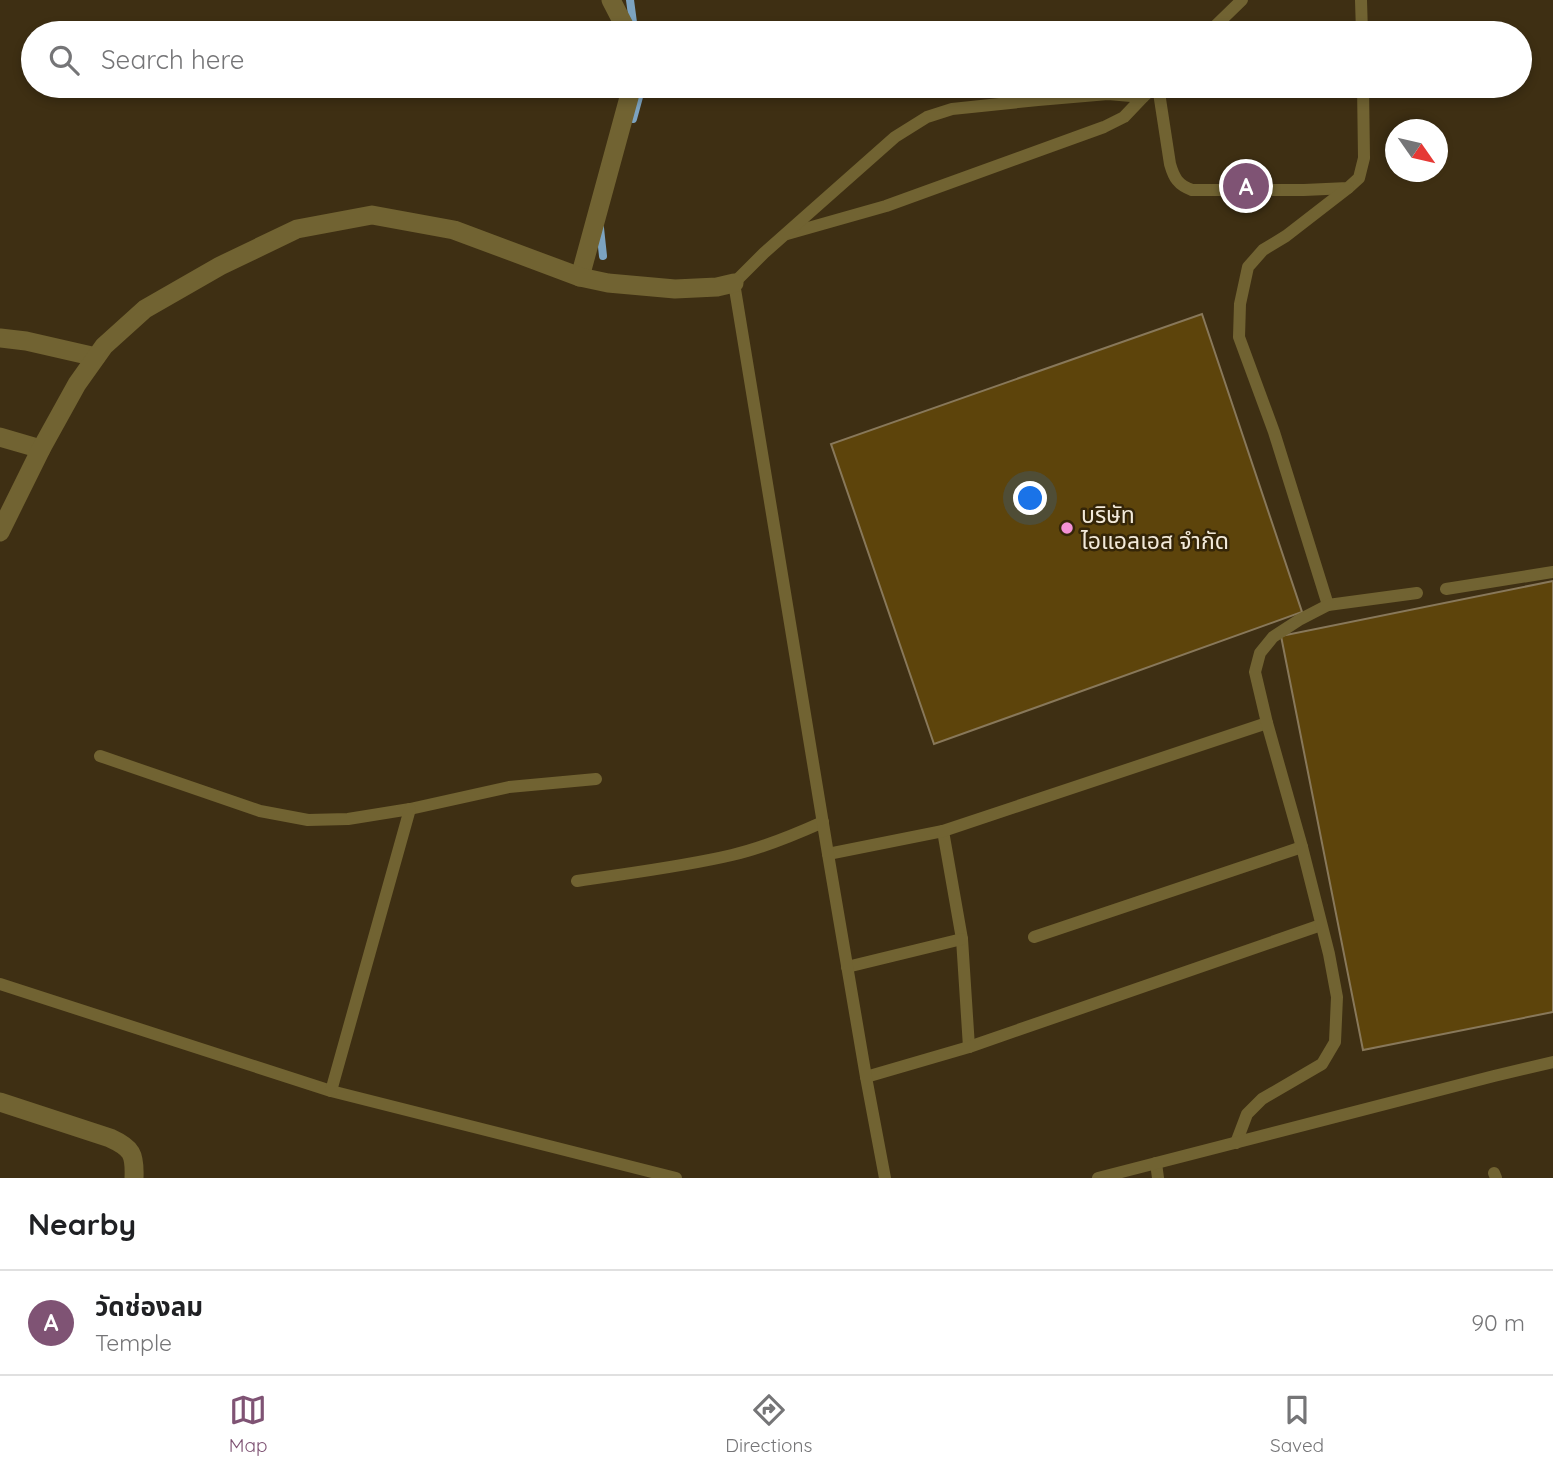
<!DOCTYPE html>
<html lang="en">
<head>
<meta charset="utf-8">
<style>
  :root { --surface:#fff; --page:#f2f2f2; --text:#202124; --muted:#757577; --line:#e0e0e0; --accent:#7f5374 }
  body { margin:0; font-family:Quicksand,"Noto Sans Thai",sans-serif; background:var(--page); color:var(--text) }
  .compass { position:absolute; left:1385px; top:119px; width:63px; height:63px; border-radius:50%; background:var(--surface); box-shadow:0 4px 10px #0003; rotate:124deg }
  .you { position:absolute; left:1031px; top:499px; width:24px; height:24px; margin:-18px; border:5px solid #fff; border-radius:50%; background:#1a73e8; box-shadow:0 0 0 10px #1a73e833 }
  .badge { display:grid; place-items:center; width:46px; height:46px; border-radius:50%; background:var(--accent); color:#fff; font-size:23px; font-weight:700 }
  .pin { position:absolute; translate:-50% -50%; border:4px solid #fff; box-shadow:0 2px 7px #0006 }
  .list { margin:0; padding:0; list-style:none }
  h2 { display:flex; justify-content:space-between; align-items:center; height:91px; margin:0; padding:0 28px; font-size:30px }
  h2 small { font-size:23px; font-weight:400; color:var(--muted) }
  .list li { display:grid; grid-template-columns:46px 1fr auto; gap:21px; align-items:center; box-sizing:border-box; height:105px; padding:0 28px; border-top:2px solid var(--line) }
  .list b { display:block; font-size:26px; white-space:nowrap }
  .list p { margin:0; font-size:23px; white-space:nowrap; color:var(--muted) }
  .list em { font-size:23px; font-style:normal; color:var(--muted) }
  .icon { flex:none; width:38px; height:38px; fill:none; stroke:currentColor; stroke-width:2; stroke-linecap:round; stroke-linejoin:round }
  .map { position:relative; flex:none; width:1553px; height:1178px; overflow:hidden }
  .search { position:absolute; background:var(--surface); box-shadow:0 4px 10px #0003; left:21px; right:21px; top:21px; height:77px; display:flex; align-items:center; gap:18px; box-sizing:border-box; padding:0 24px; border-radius:38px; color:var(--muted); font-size:26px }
  .sheet { height:196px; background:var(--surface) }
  nav { display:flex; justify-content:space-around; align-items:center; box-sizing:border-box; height:98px; border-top:2px solid var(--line); background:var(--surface); font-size:19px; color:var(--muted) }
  nav a { display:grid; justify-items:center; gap:4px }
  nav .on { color:var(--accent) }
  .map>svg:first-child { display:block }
</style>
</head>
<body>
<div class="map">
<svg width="1553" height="1178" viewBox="0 0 1553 1178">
  <rect width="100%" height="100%" fill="#3e2f13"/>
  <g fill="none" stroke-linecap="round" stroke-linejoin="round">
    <!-- stream -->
    <g stroke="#7ca3c0" stroke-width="8">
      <polyline points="630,0 634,30"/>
      <polyline points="633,119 639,97 639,87"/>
      <polyline points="600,228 603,256"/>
    </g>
  </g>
  <!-- building -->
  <g fill="#5d440b" stroke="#88785a" stroke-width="2">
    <polygon points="1202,314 1302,612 934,744 831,444"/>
    <polygon points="1553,581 1553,1012 1363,1050 1281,636"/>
  </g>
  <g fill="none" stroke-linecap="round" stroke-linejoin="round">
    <!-- service -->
    <g stroke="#716332" stroke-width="12">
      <polyline points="1361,0 1362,33"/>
      <polyline points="1208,33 1242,0"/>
      <path d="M1158,86L1170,164C1174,178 1178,185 1192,190H1304L1348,188L1359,178L1364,158L1363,86"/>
      <polyline points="787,234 886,206 1104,127 1124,117 1143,97"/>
      <polyline points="1446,589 1553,572"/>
      <polyline points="1328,605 1274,432 1239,337 1240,304 1248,267 1263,250 1286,236 1348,188"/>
      <polyline points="100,756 260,811 308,820 348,819 410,809 509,787 596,779"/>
      <polyline points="943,831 962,939 969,1047"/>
      <polyline points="828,854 943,831 1267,723"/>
      <path d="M577,881C629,873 681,867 732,855C763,848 794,835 823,822"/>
      <polyline points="1034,937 1302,847"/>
      <polyline points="847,967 962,939"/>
      <polyline points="0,984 331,1091 676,1178"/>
      <polyline points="866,1077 969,1047 1321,925"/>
      <polyline points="331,1091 410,809"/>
      <polyline points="1236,1143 1247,1114 1262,1099 1322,1064 1335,1042 1337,997 1329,954 1302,847 1267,723 1255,672 1260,653 1273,637 1299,620 1328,605 1417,593"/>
      <polyline points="1156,1163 1158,1178"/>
      <polyline points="1494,1173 1496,1178"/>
      <polyline points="885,1178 866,1077 828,854 734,283 764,253 895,137 927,117 952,109 1038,100 1108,94 1143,97 1155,86"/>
      <polyline points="1098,1178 1494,1076 1553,1062"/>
    </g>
    <!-- minor -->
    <g stroke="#716332" stroke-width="19">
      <polyline points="611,0 628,33"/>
      <polyline points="580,277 631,90 631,86"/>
      <polyline points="0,338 26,341 96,357"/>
      <polyline points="0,437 41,449"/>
      <polyline points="0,532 41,449 77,384 104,346 145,309 220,266 297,229 372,215 454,230 580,277 608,283 675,289 717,287 734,283"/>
      <path d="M0,1102L110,1138C132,1148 135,1154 134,1178"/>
    </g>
  </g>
  <!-- markers -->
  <circle fill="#f391d5" stroke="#342508" stroke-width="2.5" cx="1067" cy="528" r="7"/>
  <g text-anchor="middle" stroke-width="5" stroke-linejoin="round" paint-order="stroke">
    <!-- poi labels -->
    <g font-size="23" fill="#f2e9d9" stroke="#342508" text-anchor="start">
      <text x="1081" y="523">บริษัท<tspan x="1081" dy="26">ไอแอลเอส จำกัด</tspan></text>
    </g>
  </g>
</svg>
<svg class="compass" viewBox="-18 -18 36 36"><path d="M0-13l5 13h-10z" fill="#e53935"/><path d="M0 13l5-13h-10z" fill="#757577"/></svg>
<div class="you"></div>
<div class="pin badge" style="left:1246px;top:186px">A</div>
<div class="search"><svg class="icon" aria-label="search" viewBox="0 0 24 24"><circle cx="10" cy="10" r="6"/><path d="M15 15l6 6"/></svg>Search here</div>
</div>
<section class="sheet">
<h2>Nearby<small></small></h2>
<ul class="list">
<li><span class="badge">A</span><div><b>วัดช่องลม</b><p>Temple</p></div><em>90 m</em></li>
</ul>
</section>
<nav>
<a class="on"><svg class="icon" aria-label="map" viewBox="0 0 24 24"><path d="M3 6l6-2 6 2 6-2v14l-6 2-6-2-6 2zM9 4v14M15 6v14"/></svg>Map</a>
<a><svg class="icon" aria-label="directions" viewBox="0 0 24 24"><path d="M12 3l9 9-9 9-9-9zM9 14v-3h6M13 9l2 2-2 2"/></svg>Directions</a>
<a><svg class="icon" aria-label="saved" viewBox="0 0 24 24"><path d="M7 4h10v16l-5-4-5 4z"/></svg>Saved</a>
</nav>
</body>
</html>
